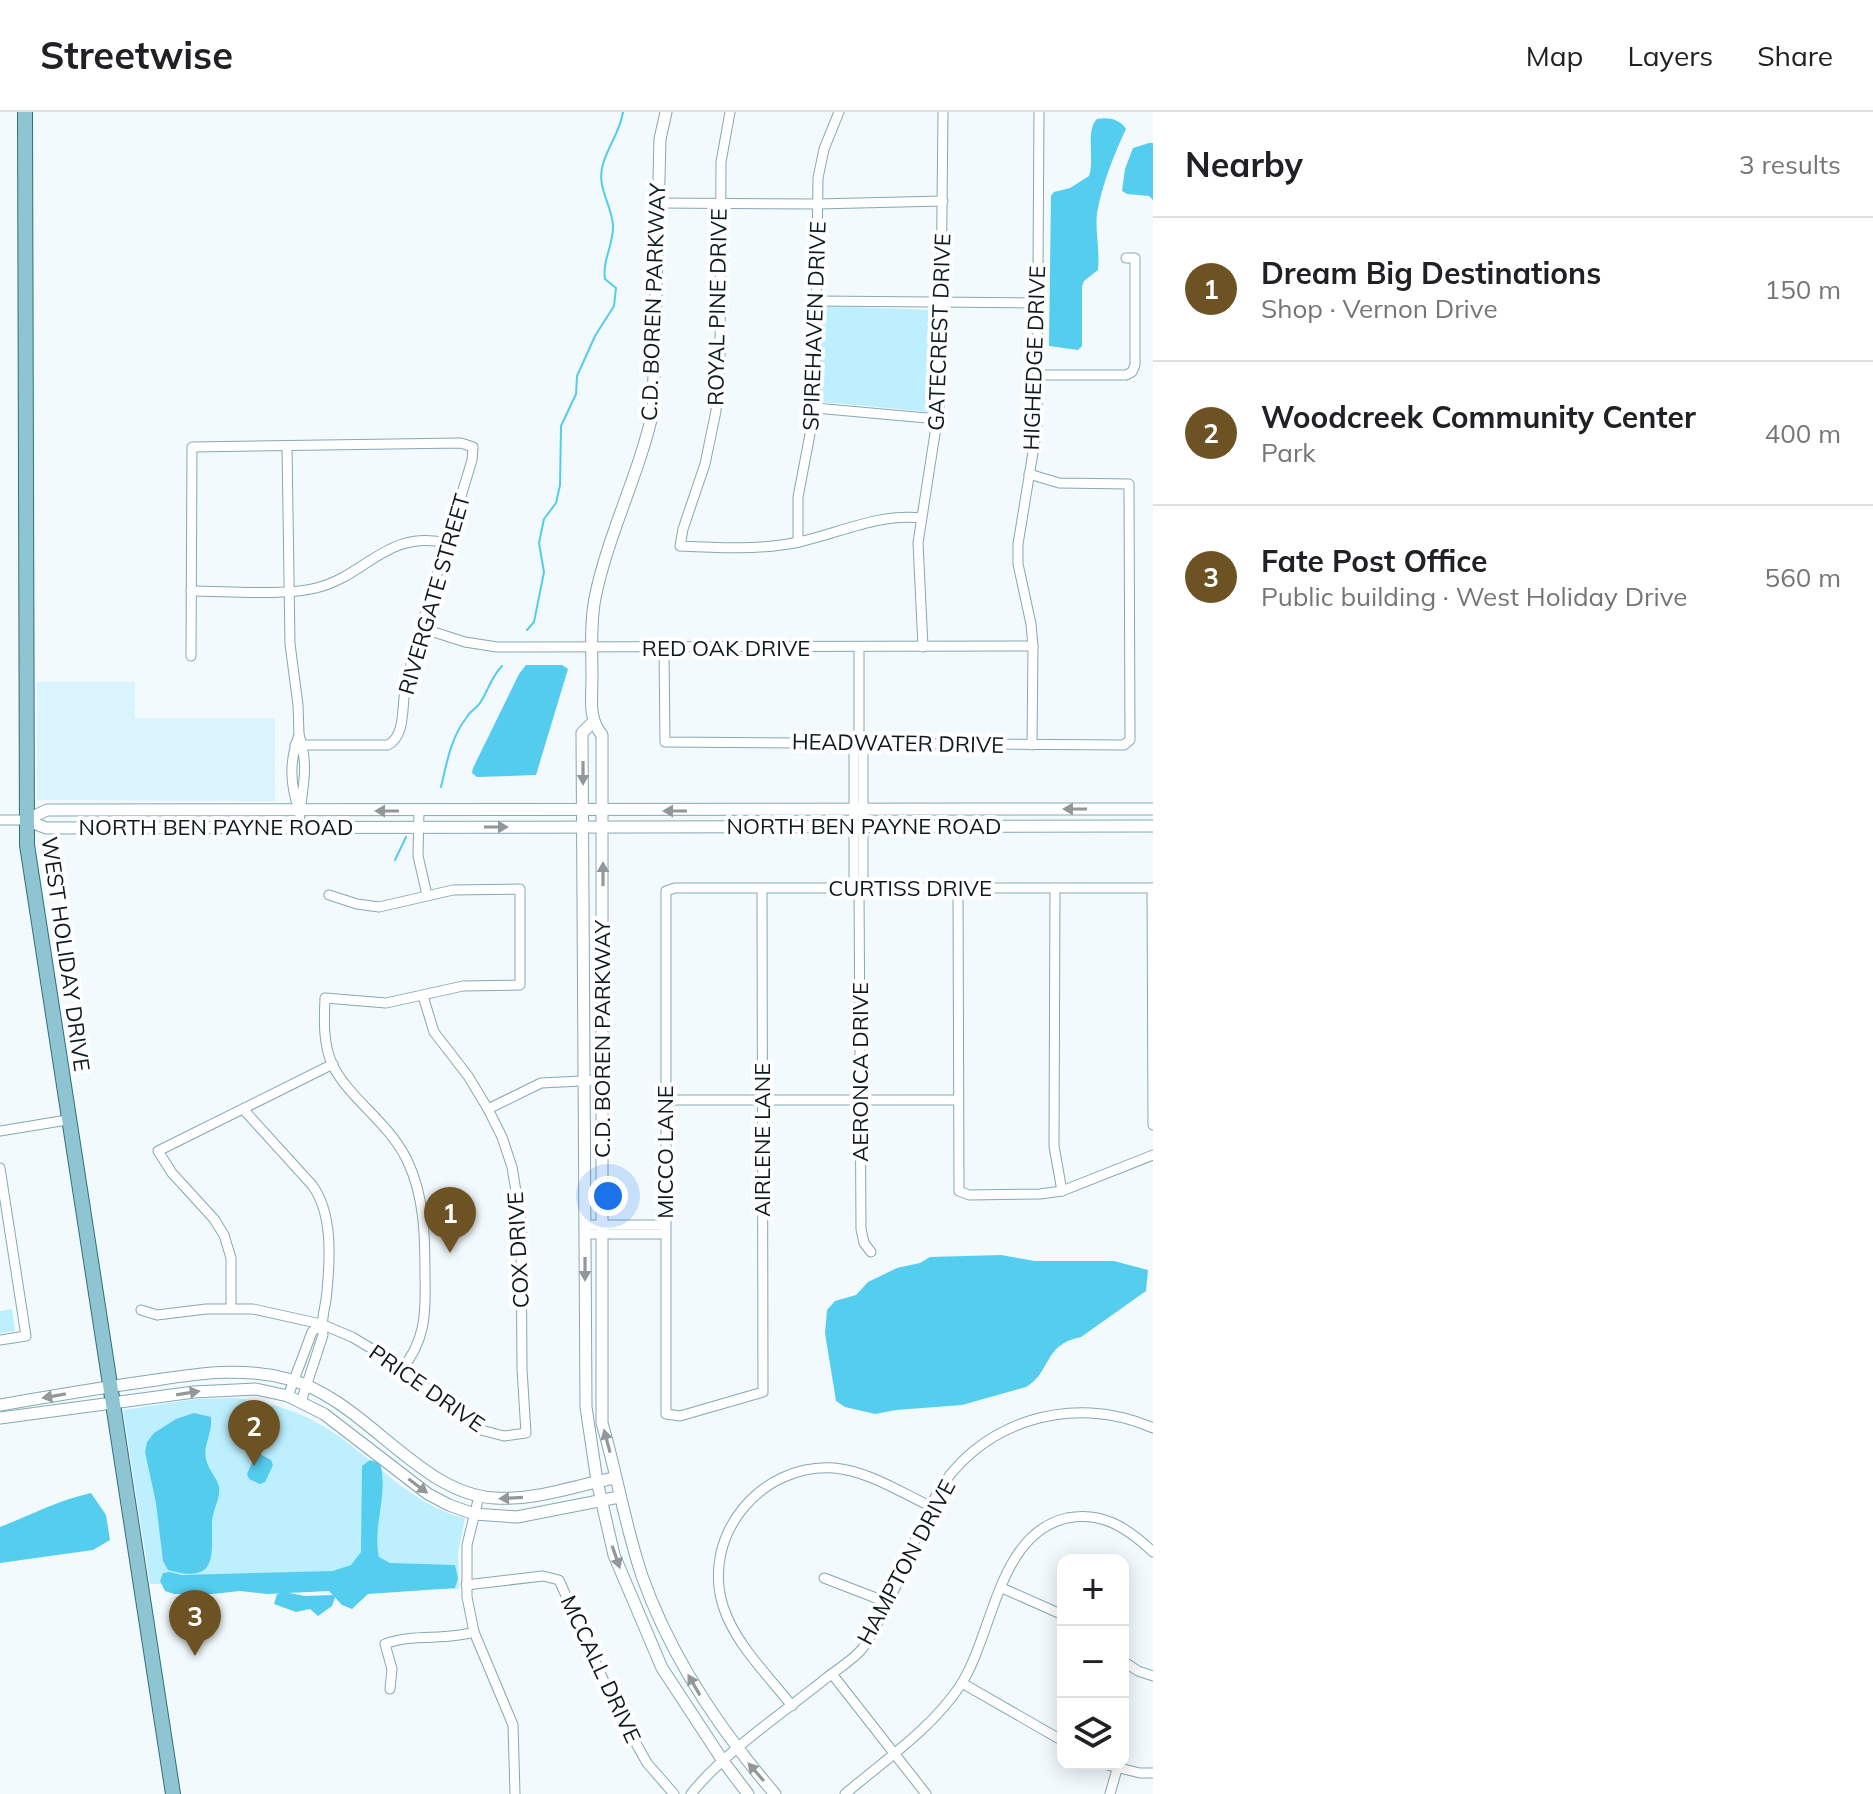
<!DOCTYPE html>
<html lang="en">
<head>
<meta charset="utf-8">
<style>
  :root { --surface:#fff; --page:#f6f6f6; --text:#202124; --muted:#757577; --line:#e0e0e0; --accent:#6d5224 }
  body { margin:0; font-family:Mulish,sans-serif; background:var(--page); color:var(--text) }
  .controls { position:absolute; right:24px; bottom:24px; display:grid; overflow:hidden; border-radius:16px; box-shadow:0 4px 20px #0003 }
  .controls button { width:72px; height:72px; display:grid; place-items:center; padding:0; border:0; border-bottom:2px solid var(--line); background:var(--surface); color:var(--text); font:40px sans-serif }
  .you { position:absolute; left:608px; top:1084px; width:28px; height:28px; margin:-20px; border:6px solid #fff; border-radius:50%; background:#1a73e8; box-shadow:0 0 0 12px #1a73e833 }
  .badge { display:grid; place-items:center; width:52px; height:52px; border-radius:50%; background:var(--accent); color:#fff; font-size:26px; font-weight:700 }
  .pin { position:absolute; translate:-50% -66px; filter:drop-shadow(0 2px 4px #0008) }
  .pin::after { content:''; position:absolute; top:42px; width:28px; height:24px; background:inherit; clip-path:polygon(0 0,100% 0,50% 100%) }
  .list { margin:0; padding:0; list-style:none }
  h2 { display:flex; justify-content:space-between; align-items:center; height:104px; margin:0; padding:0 32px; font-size:34px }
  h2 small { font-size:26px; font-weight:400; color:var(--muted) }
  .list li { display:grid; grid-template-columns:52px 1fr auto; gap:24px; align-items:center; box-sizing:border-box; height:144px; padding:0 32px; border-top:2px solid var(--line) }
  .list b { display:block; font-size:30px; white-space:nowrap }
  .list p { margin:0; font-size:26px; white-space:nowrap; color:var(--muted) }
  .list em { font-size:26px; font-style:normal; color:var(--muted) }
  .icon { flex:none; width:44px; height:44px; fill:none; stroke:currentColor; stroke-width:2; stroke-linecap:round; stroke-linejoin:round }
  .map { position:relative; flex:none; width:1153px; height:1682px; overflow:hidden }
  header { display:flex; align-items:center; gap:48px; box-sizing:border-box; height:112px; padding:0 40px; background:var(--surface); border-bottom:2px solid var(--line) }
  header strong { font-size:38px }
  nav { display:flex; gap:44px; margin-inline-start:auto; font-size:28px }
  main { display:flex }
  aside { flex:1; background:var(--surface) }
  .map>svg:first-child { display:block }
</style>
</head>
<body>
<header>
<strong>Streetwise</strong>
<nav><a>Map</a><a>Layers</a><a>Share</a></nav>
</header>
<main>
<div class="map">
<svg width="1153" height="1682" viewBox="0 0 1153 1682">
  <rect width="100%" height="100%" fill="#f3fafd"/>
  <!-- built -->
  <polygon fill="#d9f4fd" points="37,570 135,570 135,606 275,606 275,689 37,688"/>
  <!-- green -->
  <g fill="#bdefff">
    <polygon points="825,194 933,198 933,292 931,300 822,290 819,279 820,205 822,197"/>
    <polygon points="12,1197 15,1219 0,1221 0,1199"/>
    <path d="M235,1286C272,1290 306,1301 337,1323C379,1352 413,1394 465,1406L458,1442L459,1477L356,1478L355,1471L150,1472L123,1298L196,1287Z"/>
  </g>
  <!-- forest -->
  <g fill="#55cdee">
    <path d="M1097,7C1108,5 1120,7 1126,17C1114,42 1102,73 1097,101C1095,119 1100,138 1098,158L1084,169L1082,174V234L1078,238L1049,234L1051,84L1054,80L1070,76L1089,64C1095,47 1085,19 1097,7Z"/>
    <polygon points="1149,31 1153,31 1153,88 1149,84 1127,82 1122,79 1125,57 1133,36"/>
    <path d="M1001,1143L1035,1149H1114L1148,1158L1146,1179L1081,1225C1042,1233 1052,1260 1026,1275L962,1293L896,1298L875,1302L845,1295L836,1289L825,1221L827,1198L835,1189L856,1183L868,1170L897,1156L920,1151L930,1145Z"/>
    <path d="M370,1348L380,1351C389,1383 372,1414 379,1445L390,1451L455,1453L458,1466L455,1476L368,1482L352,1497L342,1493L329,1479L267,1482L240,1479L212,1482H174L165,1479L160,1469L163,1461L170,1460L182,1463L333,1459L351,1453L361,1440L362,1354Z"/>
    <path d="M91,1381L106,1403L110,1428L93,1438L0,1451V1415C31,1403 59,1388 91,1381Z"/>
  </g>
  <!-- water -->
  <g fill="#54cced">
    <polygon points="526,553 562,553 568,557 536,663 477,665 472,661 473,656 519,562"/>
    <path d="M194,1301L211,1305V1311C211,1323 203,1335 206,1347C208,1358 217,1365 219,1375C221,1386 212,1399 212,1411C212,1446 217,1472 168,1458L163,1449L156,1391L145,1340L147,1330L154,1321L176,1307Z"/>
    <polygon points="260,1342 271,1348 273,1353 265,1370 260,1372 249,1367 247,1362 255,1344"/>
    <polygon points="284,1480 305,1484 333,1483 335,1486 332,1494 318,1504 310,1497 296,1500 274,1492 277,1482"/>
  </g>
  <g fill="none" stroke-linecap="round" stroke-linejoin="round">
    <!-- stream -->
    <g stroke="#54cced" stroke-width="2">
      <path d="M527,518L534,510L544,460L539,431L544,407L556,391L560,373L561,314L576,282L577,264L595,224L614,194L616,176L605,167C602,148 614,132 613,113C611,91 596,75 603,52C608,34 620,20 623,0"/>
      <path d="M441,675C447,650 451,625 467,605C470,599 476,597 480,591C488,579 491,565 502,554"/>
      <polyline points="395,748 406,725"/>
      <polyline points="0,1435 27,1431 88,1408"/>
    </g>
    <defs>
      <g id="minor">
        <path d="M730,0L721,50L720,248L716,299L705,352L683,417L680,434C719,436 761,438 799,430C840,421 879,401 921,406"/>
        <polyline points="657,91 817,92 943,89"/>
        <polyline points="817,189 1037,191"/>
        <polyline points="1037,263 1126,263 1132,260 1135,253 1135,146 1126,146"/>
        <polyline points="815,296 938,307"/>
        <polyline points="287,334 290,532 298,593 299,623"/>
        <polyline points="798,430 798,385 815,296 818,66 824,37 839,0"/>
        <path d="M191,479C227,479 284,484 316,476C366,464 387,417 447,431"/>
        <polyline points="421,516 465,530 497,535 1033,534"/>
        <polyline points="859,535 859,630 863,641 863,769 859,776 861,1117 864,1131 871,1140"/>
        <polyline points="923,535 918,431 940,289 943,0"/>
        <polyline points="664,536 665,630 1124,633 1130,628 1129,372 1059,371 1029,362"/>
        <path d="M191,544L192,335L461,331L473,335L472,348C450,422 425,496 406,572C401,591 407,623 388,633H295"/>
        <polyline points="859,630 854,640 854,769 859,776"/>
        <polyline points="1032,633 1033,534 1031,512 1018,452 1018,432 1037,316 1039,0"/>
        <polyline points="419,699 418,744 427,783"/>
        <polyline points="0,708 26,708"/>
        <path d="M299,715C300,679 311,660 299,623C289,650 290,672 299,698"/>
        <polyline points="762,776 763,1280 680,1304 666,1302 666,779 675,776 1153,776"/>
        <polyline points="958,776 959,1079 969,1083 1040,1082 1062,1079 1153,1043"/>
        <polyline points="1055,776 1054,1034 1062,1079"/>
        <polyline points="1152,776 1153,1013"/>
        <path d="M329,783L357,792L379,795L453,778L520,777V873L463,874L386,891L325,886C324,908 323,931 332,952C349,987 388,1009 407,1048C425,1085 425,1126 425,1167C426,1202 425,1230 401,1258"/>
        <polyline points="665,988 957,988"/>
        <path d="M243,997L312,1073C333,1101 330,1147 327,1179C326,1195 320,1208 323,1223L301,1290"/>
        <polyline points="488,997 541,971 602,968"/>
        <polyline points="0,1019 67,1008"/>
        <polyline points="0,1056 26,1224 0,1228"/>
        <polyline points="584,1113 665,1113"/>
        <polyline points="585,1122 665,1122"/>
        <polyline points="231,1196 231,1146 224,1123 214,1107 172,1061 158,1039 333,952"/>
        <polyline points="141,1198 157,1203 206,1197 253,1197 321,1212 352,1225 384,1244 481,1318 504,1324 526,1321 522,1257 521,1110 512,1055 502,1025 488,997 468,964 434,920 423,884"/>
        <polyline points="288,1284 312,1220 321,1212"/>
        <polyline points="479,1384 467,1433 467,1485 474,1520 513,1613 515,1682"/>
        <polyline points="824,1466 889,1491"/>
        <polyline points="466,1473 543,1464 559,1468 615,1594 647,1651 674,1682"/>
        <polyline points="1002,1476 1063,1503"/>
        <polyline points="1123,1549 1138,1559 1153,1564"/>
        <polyline points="832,1562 926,1682"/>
        <polyline points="962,1571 1063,1629"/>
        <path d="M390,1577L392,1557L385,1532C413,1521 445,1529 474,1520"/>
        <path d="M792,1594C768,1563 735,1532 723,1494C701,1423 761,1351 834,1356C868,1359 900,1380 930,1394"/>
        <polyline points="1103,1652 1140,1661 1153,1661"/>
        <path d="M691,1682C723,1641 783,1601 825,1567C836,1558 853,1548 862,1537C868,1529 873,1519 878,1510C900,1472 913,1428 933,1389C975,1309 1073,1280 1153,1316"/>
        <path d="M845,1682C885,1648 931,1617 960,1574C994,1522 997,1422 1067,1406C1102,1399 1128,1416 1153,1440"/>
        <polyline points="1110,1682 1117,1657"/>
      </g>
      <g id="tertiary">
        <path d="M666,0L660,27L653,299C639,363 608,422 595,486C590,512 592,540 592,566C592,588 588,606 602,623V1311C617,1362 625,1414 642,1464C671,1546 719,1617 775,1682"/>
        <polyline points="592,611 582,621 586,1295 597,1369 614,1443 662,1556 723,1649 748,1682"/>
        <polyline points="26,708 47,698 1153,697"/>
        <polyline points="26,708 46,716 1153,714"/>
        <path d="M0,1293C52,1284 104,1275 156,1268C201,1261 243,1255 288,1267C365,1287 418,1382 495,1386C535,1389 576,1373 615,1366"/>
        <polyline points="0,1306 194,1280 256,1277 288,1284 324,1302 428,1382 449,1393 474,1402 517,1405 619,1385"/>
      </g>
      <polyline id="primary" points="25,0 27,733 173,1682"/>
    </defs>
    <!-- minor casing -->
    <use href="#minor" stroke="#85a8b3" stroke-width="11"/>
    <!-- tertiary casing -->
    <use href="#tertiary" stroke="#85a8b3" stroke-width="13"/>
    <!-- primary casing -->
    <use href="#primary" stroke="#317081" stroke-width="16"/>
    <!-- minor -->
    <use href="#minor" stroke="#fff" stroke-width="9"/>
    <!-- tertiary -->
    <use href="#tertiary" stroke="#fff" stroke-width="11"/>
    <!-- primary -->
    <use href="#primary" stroke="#8fc4d3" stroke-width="14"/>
  </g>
  <!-- one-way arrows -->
  <defs><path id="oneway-solid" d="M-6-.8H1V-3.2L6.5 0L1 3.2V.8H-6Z" transform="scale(2)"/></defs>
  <g fill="#92989a">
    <use href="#oneway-solid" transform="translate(583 661) rotate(90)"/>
    <use href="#oneway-solid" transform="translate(1075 697) rotate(180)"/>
    <use href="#oneway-solid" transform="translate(387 699) rotate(-180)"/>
    <use href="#oneway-solid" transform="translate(675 699) rotate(180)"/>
    <use href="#oneway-solid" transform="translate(496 715)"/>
    <use href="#oneway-solid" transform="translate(603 762) rotate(-90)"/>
    <use href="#oneway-solid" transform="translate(585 1157) rotate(90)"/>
    <use href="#oneway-solid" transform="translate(188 1281) rotate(-9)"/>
    <use href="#oneway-solid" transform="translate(54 1284) rotate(170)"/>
    <use href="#oneway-solid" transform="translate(607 1329) rotate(-105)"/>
    <use href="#oneway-solid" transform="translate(418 1374) rotate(37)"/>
    <use href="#oneway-solid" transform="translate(511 1386) rotate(177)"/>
    <use href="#oneway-solid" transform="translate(616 1445) rotate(71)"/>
    <use href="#oneway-solid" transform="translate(694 1573) rotate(-120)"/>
    <use href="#oneway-solid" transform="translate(756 1660) rotate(-131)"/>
  </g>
  <g text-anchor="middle" stroke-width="8" stroke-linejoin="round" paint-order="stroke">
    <!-- street labels -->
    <g font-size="22" fill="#0d1b1f" stroke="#fff">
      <text transform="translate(653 190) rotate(-88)" y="8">C.D. BOREN PARKWAY</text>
      <text transform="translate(717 195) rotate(-89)" y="8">ROYAL PINE DRIVE</text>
      <text transform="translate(814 214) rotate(-88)" y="8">SPIREHAVEN DRIVE</text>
      <text transform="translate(939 220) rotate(-88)" y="8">GATECREST DRIVE</text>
      <text transform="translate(1034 246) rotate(-88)" y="8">HIGHEDGE DRIVE</text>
      <text transform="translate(434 482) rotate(-74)" y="8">RIVERGATE STREET</text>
      <text x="726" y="544">RED OAK DRIVE</text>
      <text transform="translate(898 631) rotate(1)" y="8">HEADWATER DRIVE</text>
      <text x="864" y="722">NORTH BEN PAYNE ROAD</text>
      <text x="216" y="723">NORTH BEN PAYNE ROAD</text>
      <text x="910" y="784">CURTISS DRIVE</text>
      <text transform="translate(66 842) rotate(82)" y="8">WEST HOLIDAY DRIVE</text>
      <text transform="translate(602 927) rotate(-90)" y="8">C.D. BOREN PARKWAY</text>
      <text transform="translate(860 960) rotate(-90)" y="8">AERONCA DRIVE</text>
      <text transform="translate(762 1028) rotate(-90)" y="8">AIRLENE LANE</text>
      <text transform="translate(665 1040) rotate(-90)" y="8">MICCO LANE</text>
      <text transform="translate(518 1138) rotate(-93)" y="8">COX DRIVE</text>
      <text transform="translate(427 1276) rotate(35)" y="8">PRICE DRIVE</text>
      <text transform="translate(906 1450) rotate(-62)" y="8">HAMPTON DRIVE</text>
      <text transform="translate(601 1557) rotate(65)" y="8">MCCALL DRIVE</text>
    </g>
  </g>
</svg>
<div class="controls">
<button>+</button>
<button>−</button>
<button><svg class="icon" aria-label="layers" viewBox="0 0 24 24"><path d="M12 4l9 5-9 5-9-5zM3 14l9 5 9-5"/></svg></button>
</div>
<div class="you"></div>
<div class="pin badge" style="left:450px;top:1141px">1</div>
<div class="pin badge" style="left:254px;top:1354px">2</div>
<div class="pin badge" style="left:195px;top:1544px">3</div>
</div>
<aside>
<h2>Nearby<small>3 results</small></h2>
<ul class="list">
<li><span class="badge">1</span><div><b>Dream Big Destinations</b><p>Shop · Vernon Drive</p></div><em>150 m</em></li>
<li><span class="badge">2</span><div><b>Woodcreek Community Center</b><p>Park</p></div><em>400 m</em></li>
<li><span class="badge">3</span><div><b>Fate Post Office</b><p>Public building · West Holiday Drive</p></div><em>560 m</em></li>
</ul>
</aside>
</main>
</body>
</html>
